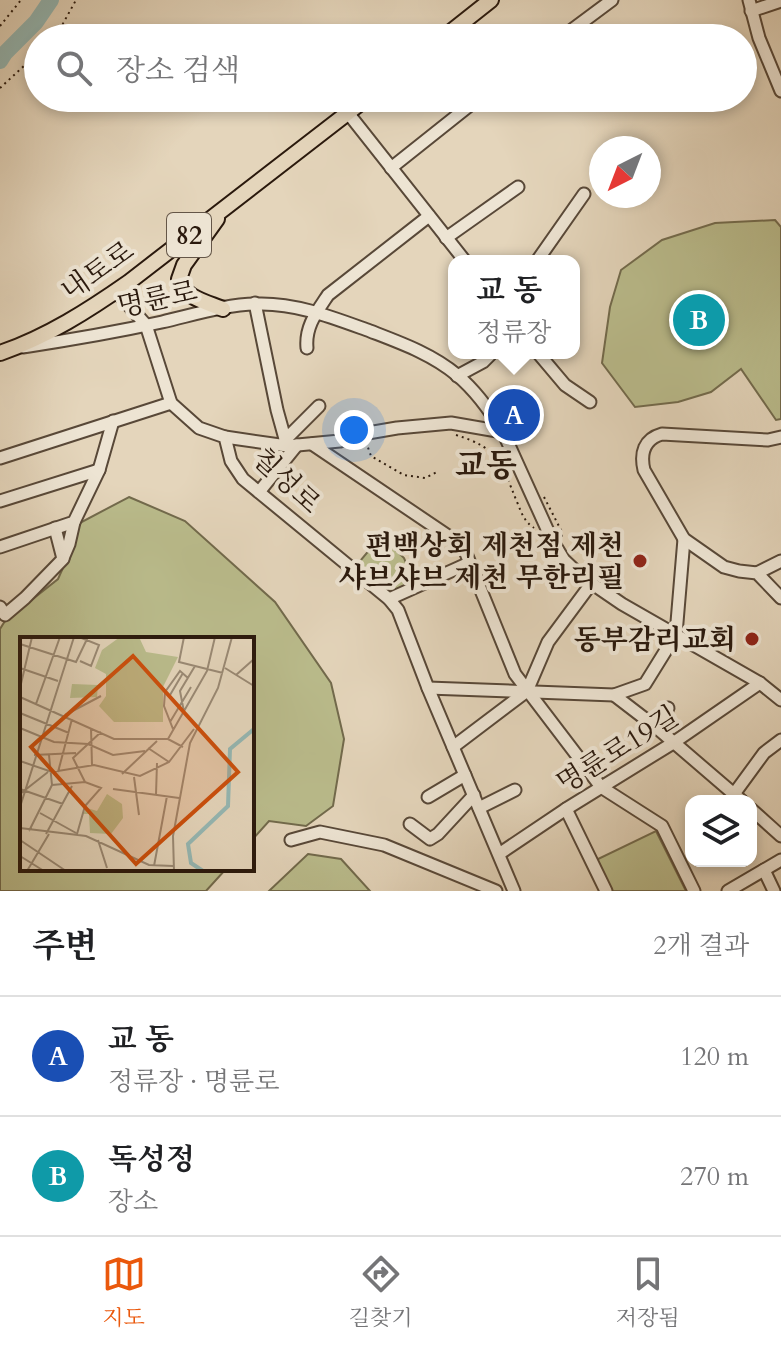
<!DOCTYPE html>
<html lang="ko">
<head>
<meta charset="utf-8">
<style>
  :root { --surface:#fff; --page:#f6f6f6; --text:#202124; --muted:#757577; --line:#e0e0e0; --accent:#ea580c }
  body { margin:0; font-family:Cardo,"Noto Serif KR",serif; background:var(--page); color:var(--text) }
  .controls { position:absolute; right:24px; bottom:24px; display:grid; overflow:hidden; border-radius:16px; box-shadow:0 4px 12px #0003 }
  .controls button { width:72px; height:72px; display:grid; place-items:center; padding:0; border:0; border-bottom:2px solid var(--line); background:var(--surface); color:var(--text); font:40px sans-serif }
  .compass { position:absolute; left:589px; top:136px; width:72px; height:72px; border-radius:50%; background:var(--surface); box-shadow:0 4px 12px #0003; rotate:222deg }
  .you { position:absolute; left:354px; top:430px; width:28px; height:28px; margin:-20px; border:6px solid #fff; border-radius:50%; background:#1a73e8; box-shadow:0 0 0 12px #1a73e833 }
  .badge { display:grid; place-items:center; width:52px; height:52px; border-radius:50%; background:var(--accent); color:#fff; font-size:26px; font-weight:700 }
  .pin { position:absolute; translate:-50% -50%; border:4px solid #fff; box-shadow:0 2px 8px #0006 }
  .popup { position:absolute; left:448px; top:255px; width:132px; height:104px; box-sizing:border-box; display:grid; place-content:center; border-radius:16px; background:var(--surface); filter:drop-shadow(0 2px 6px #0005); font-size:26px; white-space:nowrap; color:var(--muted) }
  .popup b { font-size:30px; color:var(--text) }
  .popup::after { content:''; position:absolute; left:50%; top:100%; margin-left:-16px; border:16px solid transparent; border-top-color:var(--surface) }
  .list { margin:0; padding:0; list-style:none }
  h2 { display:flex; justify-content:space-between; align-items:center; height:104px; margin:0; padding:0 32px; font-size:34px }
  h2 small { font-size:26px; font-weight:400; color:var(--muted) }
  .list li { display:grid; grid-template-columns:52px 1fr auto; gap:24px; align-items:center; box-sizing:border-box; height:120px; padding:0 32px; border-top:2px solid var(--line) }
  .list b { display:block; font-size:30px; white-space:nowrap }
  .list p { margin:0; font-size:26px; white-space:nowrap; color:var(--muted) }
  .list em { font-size:26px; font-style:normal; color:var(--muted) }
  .icon { flex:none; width:44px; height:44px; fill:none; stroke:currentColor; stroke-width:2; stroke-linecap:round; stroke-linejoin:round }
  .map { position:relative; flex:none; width:781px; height:891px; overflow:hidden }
  .search { position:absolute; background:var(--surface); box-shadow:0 4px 12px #0003; left:24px; right:24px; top:24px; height:88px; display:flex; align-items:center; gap:20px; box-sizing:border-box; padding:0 28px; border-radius:44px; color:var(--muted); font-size:30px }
  .sheet { height:344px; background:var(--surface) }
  nav { display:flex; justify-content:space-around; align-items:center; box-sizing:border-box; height:112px; border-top:2px solid var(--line); background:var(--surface); font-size:22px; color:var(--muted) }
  nav a { display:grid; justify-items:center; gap:4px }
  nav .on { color:var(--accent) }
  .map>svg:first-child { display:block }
</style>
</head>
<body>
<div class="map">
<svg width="781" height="891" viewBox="0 0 781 891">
  <rect width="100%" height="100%" fill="#e4d5bb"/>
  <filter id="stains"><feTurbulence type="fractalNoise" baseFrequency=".0025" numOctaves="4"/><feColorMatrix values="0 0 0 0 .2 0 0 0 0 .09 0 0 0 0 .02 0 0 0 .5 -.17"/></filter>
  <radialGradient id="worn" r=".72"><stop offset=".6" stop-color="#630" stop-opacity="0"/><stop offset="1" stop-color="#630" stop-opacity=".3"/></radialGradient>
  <!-- green -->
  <g fill="#babc8c" stroke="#726a4c" stroke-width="2">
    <polygon points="775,220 781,227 781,419 776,420 741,369 711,392 678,402 635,407 602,363 610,307 621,270 662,240 715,223"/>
    <polygon points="129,497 185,521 275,602 331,683 344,739 333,806 306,826 269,821 252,840 252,639 22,639 22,869 226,869 206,891 0,891 0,629 5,621 58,579 67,559 76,525"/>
    <polygon points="381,536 404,558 415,584 392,596 355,567"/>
    <polygon points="656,831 686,891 611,891 596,860"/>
    <polygon points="308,854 341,859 370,891 269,891"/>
  </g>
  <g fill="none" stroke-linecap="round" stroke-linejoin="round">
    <!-- river -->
    <polyline stroke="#95b8b4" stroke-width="16" points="0,61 5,53 36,22 51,0"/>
    <defs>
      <g id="minor">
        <polyline points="749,0 759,38 781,91"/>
        <polyline points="751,11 781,1"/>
        <polyline points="561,38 612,0"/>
        <polyline points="348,113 465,261"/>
        <polyline points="391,168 479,98"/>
        <polyline points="446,238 518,187"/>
        <polyline points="537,261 584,194"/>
        <polyline points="116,291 146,325 171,403 199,428 225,437 231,461 243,479 389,599 398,610 428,688 514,891"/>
        <polyline points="255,303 277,410 287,446"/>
        <path d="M23,347C70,340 116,332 162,322C193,315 226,304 258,304C297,303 334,318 370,331C401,343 432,354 457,375C476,391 491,412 503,432L552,540L564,560L581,576L622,604L760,683L781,700"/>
        <path d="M307,348C305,327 316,313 328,295L429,216"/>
        <polyline points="538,353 565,385 590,402"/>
        <polyline points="457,376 483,362 492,353"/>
        <polyline points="225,437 287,446 340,441 362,434 397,428 451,423 503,432"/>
        <path d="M781,437L768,440L662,434C644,439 640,453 644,470L684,539L724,567L739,571L757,573L781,598"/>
        <polyline points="285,440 319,406"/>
        <polyline points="312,444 463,546 515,674 601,787 662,826 694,891"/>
        <polyline points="0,458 171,403"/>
        <polyline points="259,492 297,445"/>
        <polyline points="0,501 99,470"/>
        <polyline points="0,547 74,522 99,470 113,421"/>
        <polyline points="63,558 69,544 74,522"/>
        <polyline points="757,573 781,561"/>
        <polyline points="389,599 469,563"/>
        <polyline points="0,607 5,615 25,598 63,559 55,528"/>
        <polyline points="428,688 614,695 645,684 676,634 684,539"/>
        <polyline points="614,695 657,728 742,801"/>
        <polyline points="657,728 668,708"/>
        <polyline points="453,747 527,691 548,642 591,584"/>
        <polyline points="734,794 764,753 781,740"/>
        <polyline points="428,797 465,775"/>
        <polyline points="479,808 515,790"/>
        <polyline points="566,809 606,891"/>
        <polyline points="751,809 781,836"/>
        <polyline points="410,824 430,839 438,834 474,795"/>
        <polyline points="291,840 320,832 384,845 496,891"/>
        <polyline points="499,854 566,809 673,743 760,683"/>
        <polyline points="764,870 774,891"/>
        <polyline points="728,891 781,860"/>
      </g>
      <g id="major">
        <polyline points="443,38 491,0"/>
        <path d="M217,219L184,265L179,279C184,298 206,302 223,309"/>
        <path d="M0,353C47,337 89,310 129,282L367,98"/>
      </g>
    </defs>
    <!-- minor casing -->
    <use href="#minor" stroke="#584838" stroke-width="15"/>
    <!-- major casing -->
    <use href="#major" stroke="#2a190d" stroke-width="18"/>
    <!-- path -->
    <g stroke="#2a190d" stroke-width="2" stroke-dasharray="2 4" stroke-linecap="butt">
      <polyline points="0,26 21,0"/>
      <polyline points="51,38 60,29 76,0"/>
      <polyline points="0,88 38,53"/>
      <path d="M456,435C499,448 501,463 517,502C522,514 524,521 534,528"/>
      <polyline points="366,442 371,456 404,475 425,478 439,471"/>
      <polyline points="544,497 562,532 562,538"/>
    </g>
    <!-- minor -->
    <use href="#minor" stroke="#ede4d3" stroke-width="11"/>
    <!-- major -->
    <use href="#major" stroke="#e4d5bb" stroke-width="14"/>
  </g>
  <!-- markers -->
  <g fill="#8f2418" stroke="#ede4d3" stroke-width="3">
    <circle cx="640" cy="561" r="8"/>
    <circle cx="752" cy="639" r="8"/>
  </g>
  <g text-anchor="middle" stroke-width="8" stroke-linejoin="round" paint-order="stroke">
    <!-- shield labels -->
    <rect fill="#ede4d3" stroke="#645648" stroke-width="2" x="167" y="213" width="44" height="44" rx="6"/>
    <g font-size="26" font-weight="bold" fill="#2a190d">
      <text x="189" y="244">82</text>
    </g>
    <!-- street labels -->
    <g font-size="28" fill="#2a190d" stroke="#ede4d3">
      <text transform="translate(97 270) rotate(-35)" y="10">내토로</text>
      <text transform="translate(157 298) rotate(-12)" y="10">명륜로</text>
      <text transform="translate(287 480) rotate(43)" y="10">칠성로</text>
      <text transform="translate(617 749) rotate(-32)" y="10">명륜로19길</text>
    </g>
    <!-- poi labels -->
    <g font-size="28" font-weight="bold" fill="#2a190d" stroke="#ede4d3" text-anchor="end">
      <text x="624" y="555">편백상회 제천점 제천<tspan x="624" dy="32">샤브샤브 제천 무한리필</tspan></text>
      <text x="736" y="649">동부감리교회</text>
    </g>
    <!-- quarter labels -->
    <g font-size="32" font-weight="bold" fill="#2a190d" stroke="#ede4d3">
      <text x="486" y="476">교동</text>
    </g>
  </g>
  <!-- overview -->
  <g transform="translate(20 637)">
    <rect width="234" height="234" fill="#e4d5bb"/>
    <path d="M100,0H119L126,15L158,20L143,50V85H94L79,69L86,59V37L75,31L82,13ZM52,47L78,48L77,60L50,61ZM87,157L102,167L103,181L91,197L70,196L69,177H63L67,171L77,174Z" fill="#babc8c"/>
    <path fill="none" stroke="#95b8b4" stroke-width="4" d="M183,234L171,226L168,207L208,169L210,112L234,92"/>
    <path fill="none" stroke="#9a8a75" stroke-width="2" d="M59,0L79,8L71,29L60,24M164,0L159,25L203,36M0,7L56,25L68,0M0,31L38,44M205,31L234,49M216,38L234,22M0,51L12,0M150,58L163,36M0,60L94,102H148L163,110M16,67L40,0M164,75L160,54L175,29M0,76L49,96M45,78L81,59M150,85L171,50M0,91L34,105L68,107L93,118L125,114M71,91L72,128M153,92L144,69L145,55L160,34L168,41M148,102L187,34L195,0M128,111L149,125M14,118L56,116M0,124L32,135L74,128L120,139L149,125L174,92M38,135L52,82M102,137L137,104M114,140L119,178M65,145L53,121L81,95M32,148L65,145L81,151L65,169L57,197M0,152L43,167M93,152L159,161M0,157L28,135M136,157L137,126M0,170L54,0M20,176L56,196M0,191L66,199L129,228L153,229M9,194L32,148L29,118M26,197L52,149M0,203L46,234M78,203L87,231M0,219L24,234M134,229L147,159M7,234L29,197M154,234L153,199L170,106L198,51L212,0"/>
    <path fill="#cc4f0c" fill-opacity="0.15" stroke="#cc4f0c" stroke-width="4" d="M113,19L218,135L116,227L11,110Z"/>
    <rect width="234" height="234" fill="none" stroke="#2a190d" stroke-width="4"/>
  </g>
  <rect width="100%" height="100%" filter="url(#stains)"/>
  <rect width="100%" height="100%" fill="url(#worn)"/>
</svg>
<div class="controls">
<button><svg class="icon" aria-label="layers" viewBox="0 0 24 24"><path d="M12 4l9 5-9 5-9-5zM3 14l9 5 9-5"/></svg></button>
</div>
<svg class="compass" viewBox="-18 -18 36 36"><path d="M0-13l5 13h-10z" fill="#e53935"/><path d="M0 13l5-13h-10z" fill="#757577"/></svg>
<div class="you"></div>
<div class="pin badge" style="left:514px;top:415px;background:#1a4fb4">A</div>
<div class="popup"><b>교 동</b>정류장</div>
<div class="pin badge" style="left:699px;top:320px;background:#0f9aa8">B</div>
<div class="search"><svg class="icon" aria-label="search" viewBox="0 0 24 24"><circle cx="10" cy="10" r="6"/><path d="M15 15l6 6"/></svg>장소 검색</div>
</div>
<section class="sheet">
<h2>주변<small>2개 결과</small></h2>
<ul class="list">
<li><span class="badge" style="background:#1a4fb4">A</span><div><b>교 동</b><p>정류장 · 명륜로</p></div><em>120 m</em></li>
<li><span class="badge" style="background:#0f9aa8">B</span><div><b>독성정</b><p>장소</p></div><em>270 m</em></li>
</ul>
</section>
<nav>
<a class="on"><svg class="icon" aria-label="map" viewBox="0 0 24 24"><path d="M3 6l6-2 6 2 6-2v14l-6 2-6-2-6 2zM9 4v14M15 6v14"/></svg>지도</a>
<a><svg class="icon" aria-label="directions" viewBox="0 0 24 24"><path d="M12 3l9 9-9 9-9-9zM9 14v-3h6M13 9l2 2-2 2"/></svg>길찾기</a>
<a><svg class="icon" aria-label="saved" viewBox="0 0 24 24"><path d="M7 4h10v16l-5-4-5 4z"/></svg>저장됨</a>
</nav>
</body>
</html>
